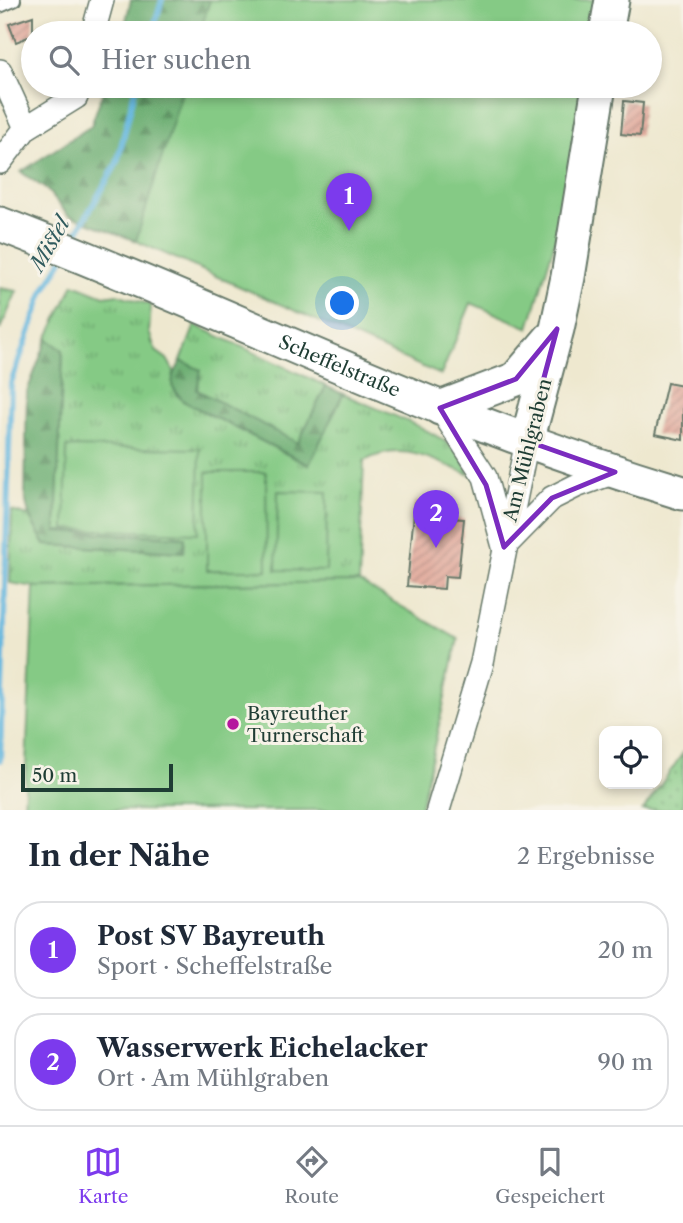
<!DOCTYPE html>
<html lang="de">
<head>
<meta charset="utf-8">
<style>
  :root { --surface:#fff; --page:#f6f6f7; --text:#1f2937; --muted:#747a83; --line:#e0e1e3; --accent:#7c3aed }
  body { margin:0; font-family:"Libre Caslon Text",serif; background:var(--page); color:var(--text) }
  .controls { position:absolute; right:21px; bottom:21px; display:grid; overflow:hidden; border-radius:14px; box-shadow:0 4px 10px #0003 }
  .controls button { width:63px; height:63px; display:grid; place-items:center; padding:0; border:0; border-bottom:2px solid var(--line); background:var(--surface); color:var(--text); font:35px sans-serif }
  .scale { position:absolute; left:21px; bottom:18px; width:152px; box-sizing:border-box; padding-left:7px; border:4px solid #1f3d34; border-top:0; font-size:19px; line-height:24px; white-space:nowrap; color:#1f3d34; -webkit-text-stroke:5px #f7f3e8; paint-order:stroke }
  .you { position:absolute; left:343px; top:304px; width:24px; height:24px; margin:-18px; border:5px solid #fff; border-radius:50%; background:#1a73e8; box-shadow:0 0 0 10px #1a73e833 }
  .badge { display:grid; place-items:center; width:46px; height:46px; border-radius:50%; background:var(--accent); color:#fff; font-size:23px; font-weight:700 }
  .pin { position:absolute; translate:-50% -58px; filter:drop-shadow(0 2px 4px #0008) }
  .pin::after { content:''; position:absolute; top:37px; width:24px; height:21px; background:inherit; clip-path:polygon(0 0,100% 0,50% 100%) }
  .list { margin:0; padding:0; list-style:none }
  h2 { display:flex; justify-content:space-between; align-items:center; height:91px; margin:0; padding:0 28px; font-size:30px }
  h2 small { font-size:23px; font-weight:400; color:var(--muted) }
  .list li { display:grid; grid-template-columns:46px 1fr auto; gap:21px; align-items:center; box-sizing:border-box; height:98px; margin:0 14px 14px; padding:0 14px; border:2px solid var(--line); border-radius:28px }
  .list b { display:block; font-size:26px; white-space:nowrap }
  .list p { margin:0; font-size:23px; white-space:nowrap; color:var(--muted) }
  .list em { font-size:23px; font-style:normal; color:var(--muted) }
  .icon { flex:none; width:38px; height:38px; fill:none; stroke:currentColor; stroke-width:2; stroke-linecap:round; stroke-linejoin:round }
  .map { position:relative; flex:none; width:683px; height:810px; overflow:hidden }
  .search { position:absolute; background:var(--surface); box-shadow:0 4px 10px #0003; left:21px; right:21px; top:21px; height:77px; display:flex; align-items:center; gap:18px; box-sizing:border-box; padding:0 24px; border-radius:38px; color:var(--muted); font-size:26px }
  .sheet { height:315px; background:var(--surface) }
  nav { display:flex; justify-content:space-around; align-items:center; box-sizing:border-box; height:98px; border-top:2px solid var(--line); background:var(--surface); font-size:19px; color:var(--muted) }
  nav a { display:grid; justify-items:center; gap:4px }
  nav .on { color:var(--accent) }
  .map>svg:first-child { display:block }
</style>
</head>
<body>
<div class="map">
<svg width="683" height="810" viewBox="0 0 683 810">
  <defs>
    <pattern id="grass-tufts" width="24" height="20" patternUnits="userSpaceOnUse" patternTransform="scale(1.75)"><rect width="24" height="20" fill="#85ca85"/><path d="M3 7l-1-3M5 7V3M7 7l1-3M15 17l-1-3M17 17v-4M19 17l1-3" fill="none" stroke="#6ca56e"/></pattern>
    <pattern id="forest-firs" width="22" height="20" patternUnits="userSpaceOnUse" patternTransform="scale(1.75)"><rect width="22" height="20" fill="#6cae72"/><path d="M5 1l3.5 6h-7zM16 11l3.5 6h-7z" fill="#588f5e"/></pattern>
    <pattern id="garden-dots" width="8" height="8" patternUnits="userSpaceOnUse" patternTransform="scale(1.75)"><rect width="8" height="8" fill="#85ca85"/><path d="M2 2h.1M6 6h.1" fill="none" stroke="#6ca56e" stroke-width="1.8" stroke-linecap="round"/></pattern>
    <pattern id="building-hatch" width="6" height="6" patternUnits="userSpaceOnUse" patternTransform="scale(1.75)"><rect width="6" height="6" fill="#dfa193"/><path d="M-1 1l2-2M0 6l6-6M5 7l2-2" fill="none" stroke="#b48479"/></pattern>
  </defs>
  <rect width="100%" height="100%" fill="#f7f3e8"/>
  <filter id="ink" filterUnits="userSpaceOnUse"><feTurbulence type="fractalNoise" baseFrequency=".0143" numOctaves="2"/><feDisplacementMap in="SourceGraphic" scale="14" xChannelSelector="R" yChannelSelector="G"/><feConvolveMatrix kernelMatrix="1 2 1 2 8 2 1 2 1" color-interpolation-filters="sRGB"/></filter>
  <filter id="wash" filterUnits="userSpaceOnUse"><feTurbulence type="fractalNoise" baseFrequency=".00686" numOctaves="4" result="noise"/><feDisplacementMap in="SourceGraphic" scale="28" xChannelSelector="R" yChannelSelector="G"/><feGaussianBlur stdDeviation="1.57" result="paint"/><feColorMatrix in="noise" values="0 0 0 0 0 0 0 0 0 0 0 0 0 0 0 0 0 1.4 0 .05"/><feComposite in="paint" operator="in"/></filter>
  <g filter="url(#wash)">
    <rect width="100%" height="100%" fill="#eee8cf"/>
    <!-- grass -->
    <g fill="url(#grass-tufts)" stroke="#52845c" stroke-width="2">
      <path d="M74,284L104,296L117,294L151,305L149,332L156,351L167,359L175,373C170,385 174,392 183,401L308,465L343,394C375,409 426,425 452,447C461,454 466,464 469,474C430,460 404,440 364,461L359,582L34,587L10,583L12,511L29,516L45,545L184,552V537L55,531L63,351L47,339Z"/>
      <polygon points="0,288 17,291 0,330"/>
      <polygon points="195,325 326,386 298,444 196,390 181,361"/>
    </g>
    <!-- forest -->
    <g fill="url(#forest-firs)" stroke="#467653" stroke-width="2">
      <polygon points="131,0 210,0 200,33 123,33"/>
      <polygon points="105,86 184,86 136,241 68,215 47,190 21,172 91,126"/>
      <polygon points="47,339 63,350 56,531 185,537 184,552 45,545 29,516 25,497 27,392"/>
      <polygon points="181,361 201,370 197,390 298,443 326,386 343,394 309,465 183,401 172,386 173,376"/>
    </g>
    <!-- park -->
    <g fill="#85ca85" stroke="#52845c" stroke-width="2">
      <polygon points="210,0 599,0 593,33 200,33"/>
      <polygon points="184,86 584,86 561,221 529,328 471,303 441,375 136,241"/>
      <polygon points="67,447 200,449 198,533 65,529"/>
      <polygon points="207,472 266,472 267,570 207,570"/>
      <polygon points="278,491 327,492 326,571 276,570"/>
      <polygon points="359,582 458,639 420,810 24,810 34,587"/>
    </g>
    <!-- garden -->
    <polygon fill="url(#garden-dots)" stroke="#52845c" stroke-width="2" points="683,753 683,810 643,810 644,809"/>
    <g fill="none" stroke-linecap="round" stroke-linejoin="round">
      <!-- stream -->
      <g stroke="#62b6de" stroke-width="6">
        <polyline points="152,33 162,0"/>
        <polyline points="72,241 117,163 136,86"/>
        <polyline points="0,760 11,383 43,293 62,260"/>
      </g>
    </g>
    <g id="blocks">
      <!-- building -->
      <g fill="url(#building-hatch)">
        <polygon points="33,16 33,35 16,42 9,24"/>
        <polygon points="624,101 643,103 640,136 621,134"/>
        <polygon points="667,383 683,386 683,440 655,434"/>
        <polygon points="415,502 451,506 450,518 464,519 458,577 445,576 444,589 407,586"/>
      </g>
    </g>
  </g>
  <g filter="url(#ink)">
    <use href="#blocks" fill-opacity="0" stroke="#67796a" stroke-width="2"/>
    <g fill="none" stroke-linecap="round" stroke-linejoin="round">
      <defs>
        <polyline id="lane" points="0,6 14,0"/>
        <g id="street">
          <polyline points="93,33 102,0"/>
          <polyline points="0,71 26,128"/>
          <polyline points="0,162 26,128 76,97 79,86"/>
          <polyline points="440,408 485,477 503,543"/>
          <polyline points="504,547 552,498 576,486 615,472"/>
          <polyline points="438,810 482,663 527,441"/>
        </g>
        <g id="secondary">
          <polyline points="606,33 612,0"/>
          <path id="s1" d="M0,224C150,281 294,349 442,408C521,440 601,468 683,493"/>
          <polyline points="440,408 516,379 550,339"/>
          <polyline points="527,441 557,329 568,277 599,86"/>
        </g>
      </defs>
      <!-- lane casing -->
      <use href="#lane" stroke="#67796a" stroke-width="16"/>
      <!-- street casing -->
      <use href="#street" stroke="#67796a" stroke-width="26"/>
      <!-- secondary casing -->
      <use href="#secondary" stroke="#67796a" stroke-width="37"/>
      <!-- lane -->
      <use href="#lane" stroke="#fff" stroke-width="12"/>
      <!-- street -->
      <use href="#street" stroke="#fff" stroke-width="23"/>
      <!-- secondary -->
      <use href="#secondary" stroke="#fff" stroke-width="33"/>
    </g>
  </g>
  <!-- marked area -->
  <path fill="none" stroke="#7b2cbf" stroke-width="5" stroke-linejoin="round" d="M557,329L527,441L615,472L552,498L504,547L486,485L440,408L516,379Z"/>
  <!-- markers -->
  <circle fill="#b5179e" stroke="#f7f3e8" stroke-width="2.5" cx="233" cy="724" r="7"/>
  <g text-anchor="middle" stroke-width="6" stroke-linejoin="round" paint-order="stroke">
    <!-- street labels -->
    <g font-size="19" fill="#1f3d34" stroke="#f7f3e8">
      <text dy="7" stroke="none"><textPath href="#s1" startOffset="368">Scheffelstraße</textPath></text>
      <text transform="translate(527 450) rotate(-76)" y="7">Am Mühlgraben</text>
    </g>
    <!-- poi labels -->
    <g font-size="19" fill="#1f3d34" stroke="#f7f3e8" text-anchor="start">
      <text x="247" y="720">Bayreuther<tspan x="247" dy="22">Turnerschaft</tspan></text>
    </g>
    <!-- water labels -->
    <g font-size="21" font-style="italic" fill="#305b5e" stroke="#f7f3e8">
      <text transform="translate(50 244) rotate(-60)" y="7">Mistel</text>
    </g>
  </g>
</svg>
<div class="controls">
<button><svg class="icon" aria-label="locate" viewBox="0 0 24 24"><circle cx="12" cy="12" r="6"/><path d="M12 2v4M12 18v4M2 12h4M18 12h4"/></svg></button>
</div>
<div class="scale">50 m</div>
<div class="you"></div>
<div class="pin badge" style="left:349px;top:231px">1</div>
<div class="pin badge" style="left:436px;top:548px">2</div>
<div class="search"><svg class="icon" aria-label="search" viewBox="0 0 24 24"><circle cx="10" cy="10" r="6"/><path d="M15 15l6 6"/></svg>Hier suchen</div>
</div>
<section class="sheet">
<h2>In der Nähe<small>2 Ergebnisse</small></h2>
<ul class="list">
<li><span class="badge">1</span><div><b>Post SV Bayreuth</b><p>Sport · Scheffelstraße</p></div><em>20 m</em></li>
<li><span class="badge">2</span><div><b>Wasserwerk Eichelacker</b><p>Ort · Am Mühlgraben</p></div><em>90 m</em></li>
</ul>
</section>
<nav>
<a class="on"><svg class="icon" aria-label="map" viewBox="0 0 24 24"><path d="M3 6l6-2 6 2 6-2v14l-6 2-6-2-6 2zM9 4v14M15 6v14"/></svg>Karte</a>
<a><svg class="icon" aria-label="directions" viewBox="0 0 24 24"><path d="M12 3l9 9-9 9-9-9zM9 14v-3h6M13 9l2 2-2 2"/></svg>Route</a>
<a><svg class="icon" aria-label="saved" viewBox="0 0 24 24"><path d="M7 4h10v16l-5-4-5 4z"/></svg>Gespeichert</a>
</nav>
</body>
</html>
